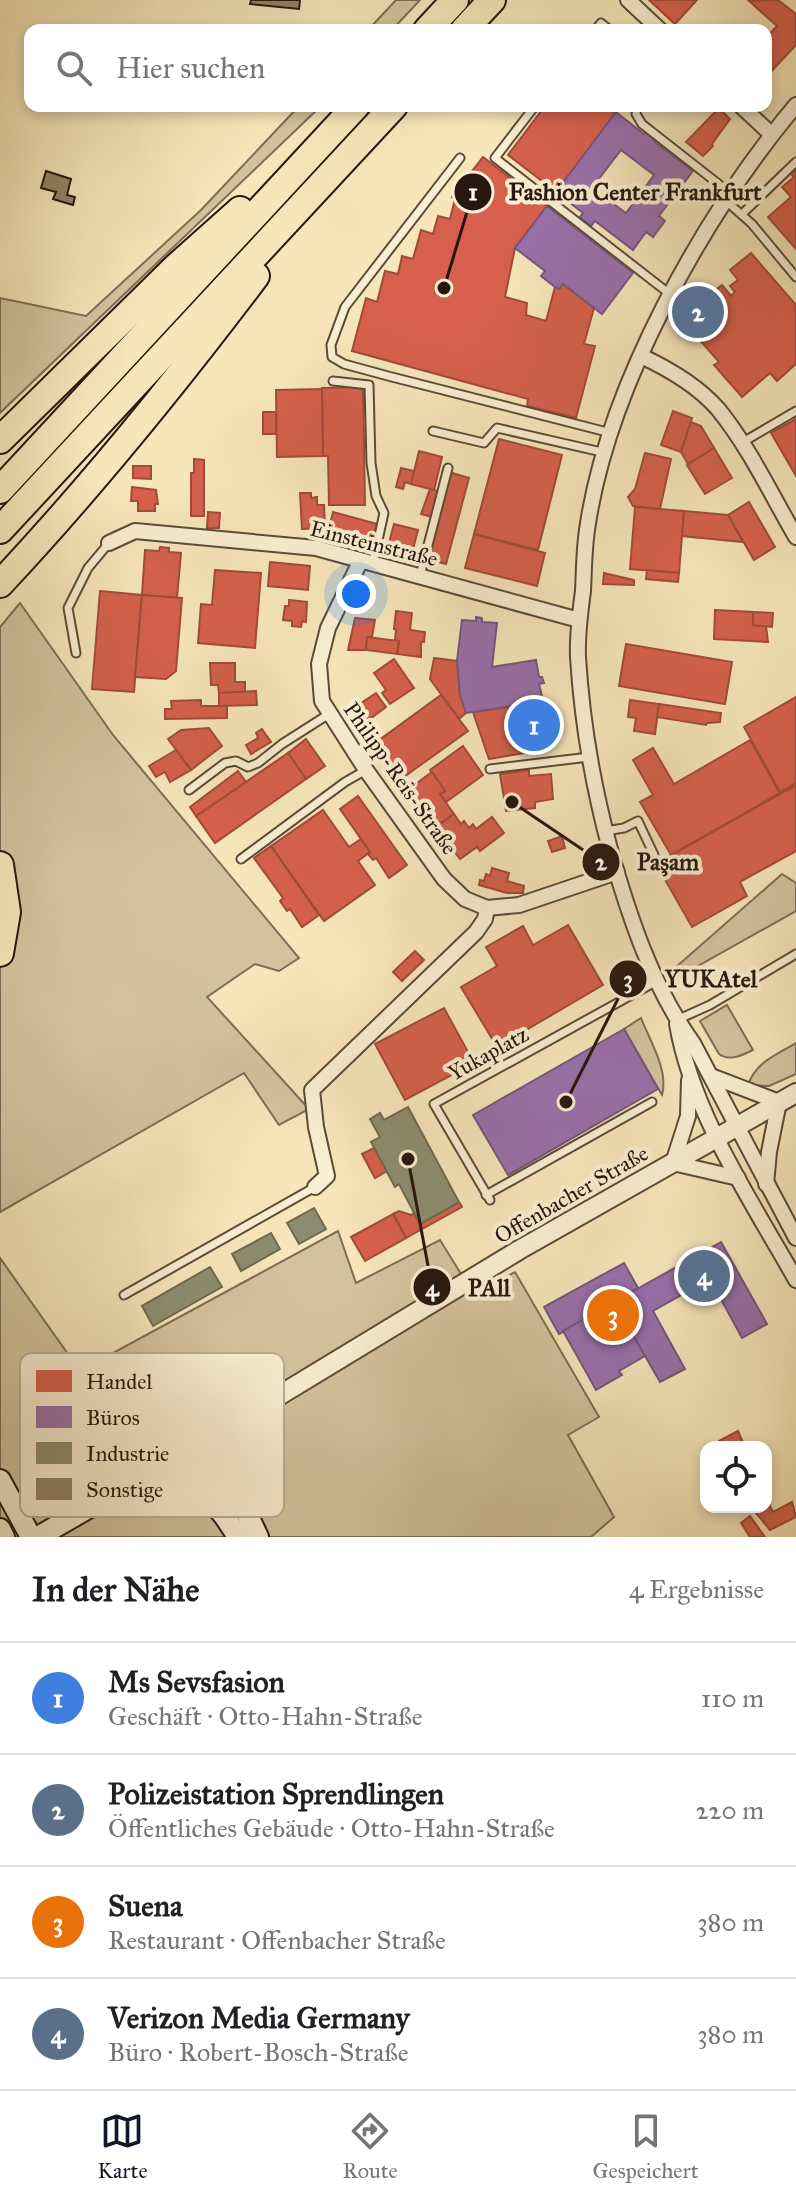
<!DOCTYPE html>
<html lang="de">
<head>
<meta charset="utf-8">
<style>
  :root { --surface:#fff; --page:#f2f2f2; --text:#202124; --muted:#757577; --line:#e0e0e0; --accent:#111827 }
  body { margin:0; font-family:"IM FELL Great Primer",serif; background:var(--page); color:var(--text) }
  .controls { position:absolute; right:24px; bottom:24px; display:grid; overflow:hidden; border-radius:16px; box-shadow:0 4px 12px #0003 }
  .controls button { width:72px; height:72px; display:grid; place-items:center; padding:0; border:0; border-bottom:2px solid var(--line); background:var(--surface); color:var(--text); font:40px sans-serif }
  .you { position:absolute; left:356px; top:594px; width:28px; height:28px; margin:-20px; border:6px solid #fff; border-radius:50%; background:#1a73e8; box-shadow:0 0 0 12px #1a73e833 }
  .badge { display:grid; place-items:center; width:52px; height:52px; border-radius:50%; background:var(--accent); color:#fff; font-size:26px; font-weight:700 }
  .pin { position:absolute; translate:-50% -50%; border:4px solid #fff; box-shadow:0 2px 8px #0006 }
  .list { margin:0; padding:0; list-style:none }
  h2 { display:flex; justify-content:space-between; align-items:center; height:104px; margin:0; padding:0 32px; font-size:34px }
  h2 small { font-size:26px; font-weight:400; color:var(--muted) }
  .list li { display:grid; grid-template-columns:52px 1fr auto; gap:24px; align-items:center; box-sizing:border-box; height:112px; padding:0 32px; border-top:2px solid var(--line) }
  .list b { display:block; font-size:30px; white-space:nowrap }
  .list p { margin:0; font-size:26px; white-space:nowrap; color:var(--muted) }
  .list em { font-size:26px; font-style:normal; color:var(--muted) }
  .icon { flex:none; width:44px; height:44px; fill:none; stroke:currentColor; stroke-width:2; stroke-linecap:round; stroke-linejoin:round }
  .map { position:relative; flex:none; width:796px; height:1537px; overflow:hidden }
  .search { position:absolute; background:var(--surface); box-shadow:0 4px 12px #0003; left:24px; right:24px; top:24px; height:88px; display:flex; align-items:center; gap:20px; box-sizing:border-box; padding:0 28px; border-radius:16px; color:var(--muted); font-size:30px }
  .sheet { height:552px; background:var(--surface) }
  nav { display:flex; justify-content:space-around; align-items:center; box-sizing:border-box; height:112px; border-top:2px solid var(--line); background:var(--surface); font-size:22px; color:var(--muted) }
  nav a { display:grid; justify-items:center; gap:4px }
  nav .on { color:var(--accent) }
  .map>svg:first-child { display:block }
</style>
</head>
<body>
<div class="map">
<svg width="796" height="1537" viewBox="0 0 796 1537">
  <rect width="100%" height="100%" fill="#f6e6ba"/>
  <filter id="stains"><feTurbulence type="fractalNoise" baseFrequency=".0025" numOctaves="4"/><feColorMatrix values="0 0 0 0 .2 0 0 0 0 .09 0 0 0 0 .02 0 0 0 .5 -.17"/></filter>
  <radialGradient id="worn" r=".72"><stop offset=".6" stop-color="#630" stop-opacity="0"/><stop offset="1" stop-color="#630" stop-opacity=".3"/></radialGradient>
  <!-- green -->
  <g fill="#d3c39d" stroke="#7d6d56" stroke-width="2">
    <polygon points="396,0 420,0 392,30 368,30"/>
    <polygon points="299,106 321,106 0,413 0,298 86,316 201,210"/>
    <polygon points="20,603 113,735 299,958 279,971 255,964 207,997 309,1109 279,1125 244,1073 0,1212 0,627"/>
    <polygon points="782,874 796,883 796,911 680,976 676,967"/>
    <path d="M727,1005L753,1050C742,1055 730,1062 719,1054L700,1021Z"/>
    <path d="M641,1018C650,1041 669,1071 662,1095L624,1029Z"/>
    <path d="M796,1043V1074L769,1086L748,1085C756,1062 776,1055 796,1043Z"/>
    <polygon points="338,1231 356,1283 440,1240 474,1295 515,1272 599,1417 568,1435 614,1517 591,1537 0,1537 0,1258 80,1371"/>
  </g>
  <!-- shops -->
  <g fill="#d6604d" stroke="#a24a3a" stroke-width="2">
    <polygon points="649,0 697,0 675,24"/>
    <polygon points="778,0 796,14 796,45 766,77 766,38 777,26 749,1"/>
    <polygon points="545,106 610,106 615,114 558,189 554,186 551,188 508,155"/>
    <polygon points="719,108 730,119 712,144 713,146 703,156 686,142"/>
    <polygon points="483,157 547,206 515,248 505,297 527,303 526,315 546,321 555,287 559,289 563,284 594,308 584,344 595,346 576,418 527,406 528,399 352,351 366,298 377,302 385,271 398,274 402,256 413,259 421,230 433,234 438,216 450,219 455,199 452,197"/>
    <polygon points="796,170 796,249 768,217 791,197 782,187 794,177 791,174"/>
    <polygon points="751,253 796,305 796,364 777,381 770,373 742,397 714,365 719,362 678,315 684,305 693,315 699,310 707,320 724,305 713,292 722,285 731,296 735,292 730,286 738,280 730,270"/>
    <polygon points="363,387 365,505 329,505 328,456 323,456 322,388"/>
    <polygon points="322,389 323,456 277,457 276,390"/>
    <polygon points="673,411 692,418 681,452 661,445"/>
    <rect x="263" y="412" width="13" height="22"/>
    <polygon points="796,419 796,476 771,433"/>
    <polygon points="691,422 701,426 714,448 688,464 681,452"/>
    <polygon points="499,439 562,455 538,550 474,534"/>
    <polygon points="714,448 732,478 705,494 687,465"/>
    <polygon points="419,451 442,457 434,490 411,484"/>
    <polygon points="645,453 671,459 660,509 633,506 628,497 635,489"/>
    <polygon points="194,459 204,460 204,516 191,516 191,473 194,473"/>
    <polygon points="133,466 151,466 151,479 133,478"/>
    <polygon points="401,468 414,471 411,484 405,482 403,489 396,487"/>
    <polygon points="449,472 469,478 446,564 426,559"/>
    <polygon points="132,487 156,490 158,504 155,504 155,511 138,511 138,501 131,501"/>
    <polygon points="430,489 438,491 432,517 421,514"/>
    <polygon points="300,493 311,493 311,498 317,497 317,505 324,505 325,528 302,529"/>
    <polygon points="749,502 775,547 754,560 728,515"/>
    <polygon points="635,507 684,511 679,573 630,569"/>
    <polygon points="684,511 728,515 743,542 682,536"/>
    <polygon points="208,512 220,513 219,528 207,528"/>
    <polygon points="333,512 377,524 372,544 328,533"/>
    <polygon points="394,524 418,530 412,553 388,547"/>
    <polygon points="474,534 545,553 537,586 465,568"/>
    <polygon points="160,547 169,548 169,552 181,553 177,598 142,595 145,550 159,551"/>
    <polygon points="270,562 310,566 308,590 268,586"/>
    <polygon points="215,570 261,573 255,648 198,643 201,604 212,605"/>
    <polygon points="647,570 679,573 678,582 646,579"/>
    <polygon points="604,573 634,580 634,585 603,584"/>
    <polygon points="100,591 142,595 134,692 92,689"/>
    <polygon points="142,595 182,598 176,671 166,679 135,677"/>
    <polygon points="289,600 307,602 306,622 302,621 301,627 292,626 292,621 283,620 285,606 289,606"/>
    <polygon points="715,610 753,612 753,625 766,626 768,642 714,639"/>
    <polygon points="396,611 412,613 410,630 425,632 424,642 421,642 421,657 397,654 399,641 395,640 396,629 394,629"/>
    <polygon points="753,612 773,613 772,627 753,625"/>
    <polygon points="355,618 375,620 372,637 367,637 366,650 348,650"/>
    <polygon points="367,637 399,641 397,654 366,650"/>
    <polygon points="626,644 732,662 725,704 619,686"/>
    <polygon points="434,658 457,661 460,695 466,713 459,719 430,679"/>
    <polygon points="394,659 414,688 390,704 382,693 386,690 374,673"/>
    <polygon points="210,663 235,663 235,682 245,682 245,692 219,693 218,685 211,685"/>
    <polygon points="256,691 257,705 219,706 219,693"/>
    <polygon points="376,693 386,707 363,724 352,709"/>
    <polygon points="441,695 468,731 401,779 375,743"/>
    <polygon points="796,697 796,783 780,792 744,727"/>
    <polygon points="201,700 201,706 227,706 227,718 165,719 165,709 172,709 171,701"/>
    <polygon points="630,700 659,704 655,734 634,731 636,718 628,717"/>
    <polygon points="541,701 547,750 525,753 518,706"/>
    <polygon points="659,704 721,713 720,722 707,723 706,725 657,717"/>
    <polygon points="518,706 525,753 489,759 473,712"/>
    <polygon points="209,728 222,746 191,770 168,739 181,730"/>
    <polygon points="262,729 271,742 251,754 246,745 258,738 256,733"/>
    <polygon points="306,739 325,766 306,779 288,753"/>
    <polygon points="750,740 780,793 671,855 640,802 653,795 633,760 653,748 674,784"/>
    <polygon points="463,746 483,775 446,802 440,794 445,791 430,770"/>
    <polygon points="176,750 191,770 170,782 165,772 156,777 149,766"/>
    <polygon points="288,753 306,779 215,843 196,816"/>
    <polygon points="529,770 529,776 551,774 553,799 535,802 535,808 506,811 500,774"/>
    <polygon points="238,771 246,782 196,816 190,807"/>
    <polygon points="432,772 445,791 440,794 454,814 436,827 409,789"/>
    <polygon points="796,785 796,851 740,882 747,896 692,927 656,864"/>
    <polygon points="358,796 407,865 389,878 376,858 373,860 368,854 370,852 340,809"/>
    <polygon points="323,810 349,847 361,839 370,852 358,861 375,885 324,921 271,846"/>
    <polygon points="454,814 461,824 464,821 469,828 473,824 476,829 492,817 504,833 480,851 477,847 460,859 436,827"/>
    <polygon points="562,836 565,848 552,852 548,841"/>
    <polygon points="271,846 319,915 302,927 290,909 287,911 280,901 283,898 254,858"/>
    <polygon points="492,868 509,873 507,881 524,886 523,893 507,893 479,885 480,880 484,881 486,874 490,876"/>
    <polygon points="568,925 603,985 497,1047 461,987 497,966 486,947 523,926 533,945"/>
    <polygon points="415,951 424,960 402,981 393,972"/>
    <polygon points="444,1008 474,1063 405,1100 375,1044"/>
    <polygon points="374,1148 387,1171 375,1178 362,1154"/>
    <polygon points="459,1202 462,1207 406,1238 393,1214 399,1211 411,1215 414,1213 420,1224"/>
    <polygon points="393,1214 406,1238 365,1261 351,1237"/>
    <polygon points="738,1431 745,1447 722,1447 719,1441"/>
    <polygon points="766,1498 773,1512 792,1502 796,1517 770,1530 751,1507 766,1507"/>
    <polygon points="750,1516 765,1537 750,1537 741,1523"/>
  </g>
  <!-- offices -->
  <g fill="#9970ab" stroke="#77557c" stroke-width="2" fill-rule="evenodd">
    <path d="M616,112L644,134L647,130L658,138L655,142L693,171L659,216L665,221L653,237L646,232L633,250L595,221L591,226L580,217L583,213L556,192ZM621,150L654,175L626,213L592,188Z"/>
    <polygon points="547,206 633,273 602,314 563,284 559,289 555,287 541,276 545,271 515,248"/>
    <polygon points="476,617 482,618 482,622 497,623 492,667 536,660 539,677 542,677 544,683 539,684 543,701 466,713 460,695 457,661 462,620 476,621"/>
    <polygon points="624,1029 658,1089 508,1175 473,1115"/>
    <polygon points="721,1242 767,1324 742,1338 710,1279 653,1311 685,1369 660,1382 614,1302"/>
    <polygon points="624,1263 638,1288 559,1334 544,1307"/>
    <polygon points="614,1302 645,1356 619,1371 622,1375 596,1390 563,1331"/>
  </g>
  <!-- industry -->
  <g fill="#8c8c6e" stroke="#6e6951" stroke-width="2">
    <polygon points="408,1107 459,1202 420,1224 399,1184 395,1187 371,1142 380,1137 370,1119 380,1113 384,1120"/>
    <polygon points="314,1208 326,1229 299,1244 287,1223"/>
    <polygon points="271,1233 280,1249 241,1271 232,1254"/>
    <polygon points="210,1267 222,1287 153,1326 142,1306"/>
  </g>
  <!-- building -->
  <g fill="#938367" stroke="#27170e" stroke-width="2">
    <polygon points="251,0 300,0 299,9 250,4"/>
    <polygon points="46,171 71,179 67,195 75,197 73,205 53,199 56,192 41,188"/>
  </g>
  <g fill="none" stroke-linecap="round" stroke-linejoin="round">
    <defs>
      <g id="service">
        <polyline points="595,30 601,23 610,30"/>
        <polyline points="535,106 495,158 671,295"/>
        <polyline points="637,106 636,114 642,124 730,193"/>
        <polyline points="460,158 345,307 331,345 332,357 344,364 388,376 611,433"/>
        <polyline points="725,200 752,224 796,277"/>
        <polyline points="742,214 796,162"/>
        <polyline points="333,381 369,385 371,463 376,496 384,513 373,563"/>
        <polyline points="433,431 484,443 497,428 606,453"/>
        <polyline points="743,442 796,411"/>
        <polyline points="420,576 448,468"/>
        <polyline points="76,653 68,608 88,568 109,543"/>
        <polyline points="490,769 589,757"/>
        <polyline points="189,790 225,763 236,761 248,767 258,763 282,744 329,714"/>
        <polyline points="605,831 624,828 638,821 654,855"/>
        <polyline points="241,859 345,782 366,770"/>
        <polyline points="679,1019 710,1005 796,954"/>
        <polyline points="486,1195 652,1102"/>
        <polyline points="490,1200 434,1104 657,981"/>
        <polyline points="124,1295 315,1187"/>
      </g>
      <g id="minor">
        <polyline points="628,0 660,30"/>
        <path d="M796,105C704,215 607,387 587,530C584,550 584,571 583,591C580,613 577,635 578,657C582,722 593,786 610,849C629,916 652,986 693,1043L796,1238"/>
        <polyline points="741,106 771,134"/>
        <path d="M641,356C669,369 697,385 718,409C749,447 771,494 796,537"/>
        <polyline points="109,543 135,531 316,548 579,620"/>
        <polyline points="360,562 328,628 319,664 322,701 366,770 444,879 465,899 487,908 519,905 617,872"/>
        <path d="M677,1024C692,1113 752,1202 796,1280"/>
        <polyline points="711,1076 779,1102 769,1152 766,1184"/>
        <polyline points="689,1080 688,1116 673,1163 738,1178"/>
        <polyline points="315,1187 327,1176 316,1127 312,1090 476,932 485,919 487,908"/>
      </g>
      <polyline id="tertiary" points="211,1437 519,1250 796,1093"/>
      <g id="secondary">
        <path d="M201,1443C193,1475 222,1511 238,1537"/>
        <path d="M145,1479C188,1475 200,1487 226,1518"/>
        <polyline points="0,1480 31,1537"/>
        <polyline points="0,1529 4,1537"/>
        <polyline points="38,1537 211,1437 258,1537"/>
      </g>
      <g id="motorway">
        <polyline points="427,30 455,0"/>
        <polyline points="464,30 492,0"/>
        <polyline points="0,440 176,267 240,210"/>
        <polyline points="0,490 356,106"/>
        <polyline points="0,530 394,106"/>
        <path d="M0,584C91,487 176,382 256,276"/>
        <polyline points="0,865 7,912 0,953"/>
      </g>
    </defs>
    <!-- service casing -->
    <use href="#service" stroke="#5b4b39" stroke-width="11"/>
    <!-- minor casing -->
    <use href="#minor" stroke="#5b4b39" stroke-width="18"/>
    <!-- tertiary casing -->
    <use href="#tertiary" stroke="#5b4b39" stroke-width="22"/>
    <!-- secondary casing -->
    <use href="#secondary" stroke="#27170e" stroke-width="24"/>
    <!-- motorway casing -->
    <use href="#motorway" stroke="#27170e" stroke-width="30"/>
    <!-- service -->
    <use href="#service" stroke="#f9efd2" stroke-width="7"/>
    <!-- minor -->
    <use href="#minor" stroke="#f9efd2" stroke-width="14"/>
    <!-- tertiary -->
    <use href="#tertiary" stroke="#f9efd2" stroke-width="18"/>
    <!-- secondary -->
    <use href="#secondary" stroke="#f9efd2" stroke-width="20"/>
    <!-- motorway -->
    <use href="#motorway" stroke="#f6e6ba" stroke-width="26"/>
  </g>
  <g text-anchor="middle" stroke-width="8" stroke-linejoin="round" paint-order="stroke">
    <!-- street labels -->
    <g font-size="22" fill="#27170e" stroke="#f9efd2">
      <text transform="translate(374 543) rotate(14)" y="8">Einsteinstraße</text>
      <text transform="translate(401 778) rotate(55)" y="8">Philipp-Reis-Straße</text>
      <text transform="translate(488 1053) rotate(-29)" y="8">Yukaplatz</text>
      <text transform="translate(571 1194) rotate(-30)" y="8">Offenbacher Straße</text>
    </g>
  </g>
  <!-- legend -->
  <rect x="20" y="1353" width="264" height="164" rx="12" fill="#f9efd2" stroke="#baae97" stroke-width="2"/>
  <rect x="36" y="1370" width="36" height="22" fill="#d6604d"/>
  <rect x="36" y="1406" width="36" height="22" fill="#9970ab"/>
  <rect x="36" y="1442" width="36" height="22" fill="#8c8c6e"/>
  <rect x="36" y="1478" width="36" height="22" fill="#938367"/>
  <g font-size="22" fill="#27170e">
    <text x="86" y="1389">Handel</text>
    <text x="86" y="1425">Büros</text>
    <text x="86" y="1461">Industrie</text>
    <text x="86" y="1497">Sonstige</text>
  </g>
  <!-- callouts -->
  <path fill="none" stroke="#27170e" stroke-width="3" d="M444 288L473 192M512 802L601 862M566 1102L628 979M408 1159L432 1287"/>
  <g fill="#27170e" stroke="#f9efd2" stroke-width="3">
    <circle cx="444" cy="288" r="8"/>
    <circle cx="512" cy="802" r="8"/>
    <circle cx="566" cy="1102" r="8"/>
    <circle cx="408" cy="1159" r="8"/>
    <circle cx="473" cy="192" r="20"/>
    <circle cx="601" cy="862" r="20"/>
    <circle cx="628" cy="979" r="20"/>
    <circle cx="432" cy="1287" r="20"/>
  </g>
  <g font-size="24" text-anchor="middle" font-weight="bold" fill="#fff">
    <text x="473" y="200">1</text>
    <text x="601" y="870">2</text>
    <text x="628" y="987">3</text>
    <text x="432" y="1296">4</text>
  </g>
  <g font-size="24" text-anchor="middle" font-weight="bold" fill="#27170e" stroke="#f9efd2" stroke-width="8" stroke-linejoin="round" paint-order="stroke">
    <text x="635" y="200">Fashion Center Frankfurt</text>
    <text x="668" y="870">Paşam</text>
    <text x="711" y="987">YUKAtel</text>
    <text x="489" y="1296">PAll</text>
  </g>
  <rect width="100%" height="100%" filter="url(#stains)"/>
  <rect width="100%" height="100%" fill="url(#worn)"/>
</svg>
<div class="controls">
<button><svg class="icon" aria-label="locate" viewBox="0 0 24 24"><circle cx="12" cy="12" r="6"/><path d="M12 2v4M12 18v4M2 12h4M18 12h4"/></svg></button>
</div>
<div class="you"></div>
<div class="pin badge" style="left:534px;top:725px;background:#3f7fe0">1</div>
<div class="pin badge" style="left:698px;top:312px;background:#5c6f8a">2</div>
<div class="pin badge" style="left:613px;top:1315px;background:#e8710a">3</div>
<div class="pin badge" style="left:704px;top:1276px;background:#5c6f8a">4</div>
<div class="search"><svg class="icon" aria-label="search" viewBox="0 0 24 24"><circle cx="10" cy="10" r="6"/><path d="M15 15l6 6"/></svg>Hier suchen</div>
</div>
<section class="sheet">
<h2>In der Nähe<small>4 Ergebnisse</small></h2>
<ul class="list">
<li><span class="badge" style="background:#3f7fe0">1</span><div><b>Ms Sevsfasion</b><p>Geschäft · Otto-Hahn-Straße</p></div><em>110 m</em></li>
<li><span class="badge" style="background:#5c6f8a">2</span><div><b>Polizeistation Sprendlingen</b><p>Öffentliches Gebäude · Otto-Hahn-Straße</p></div><em>220 m</em></li>
<li><span class="badge" style="background:#e8710a">3</span><div><b>Suena</b><p>Restaurant · Offenbacher Straße</p></div><em>380 m</em></li>
<li><span class="badge" style="background:#5c6f8a">4</span><div><b>Verizon Media Germany</b><p>Büro · Robert-Bosch-Straße</p></div><em>380 m</em></li>
</ul>
</section>
<nav>
<a class="on"><svg class="icon" aria-label="map" viewBox="0 0 24 24"><path d="M3 6l6-2 6 2 6-2v14l-6 2-6-2-6 2zM9 4v14M15 6v14"/></svg>Karte</a>
<a><svg class="icon" aria-label="directions" viewBox="0 0 24 24"><path d="M12 3l9 9-9 9-9-9zM9 14v-3h6M13 9l2 2-2 2"/></svg>Route</a>
<a><svg class="icon" aria-label="saved" viewBox="0 0 24 24"><path d="M7 4h10v16l-5-4-5 4z"/></svg>Gespeichert</a>
</nav>
</body>
</html>
